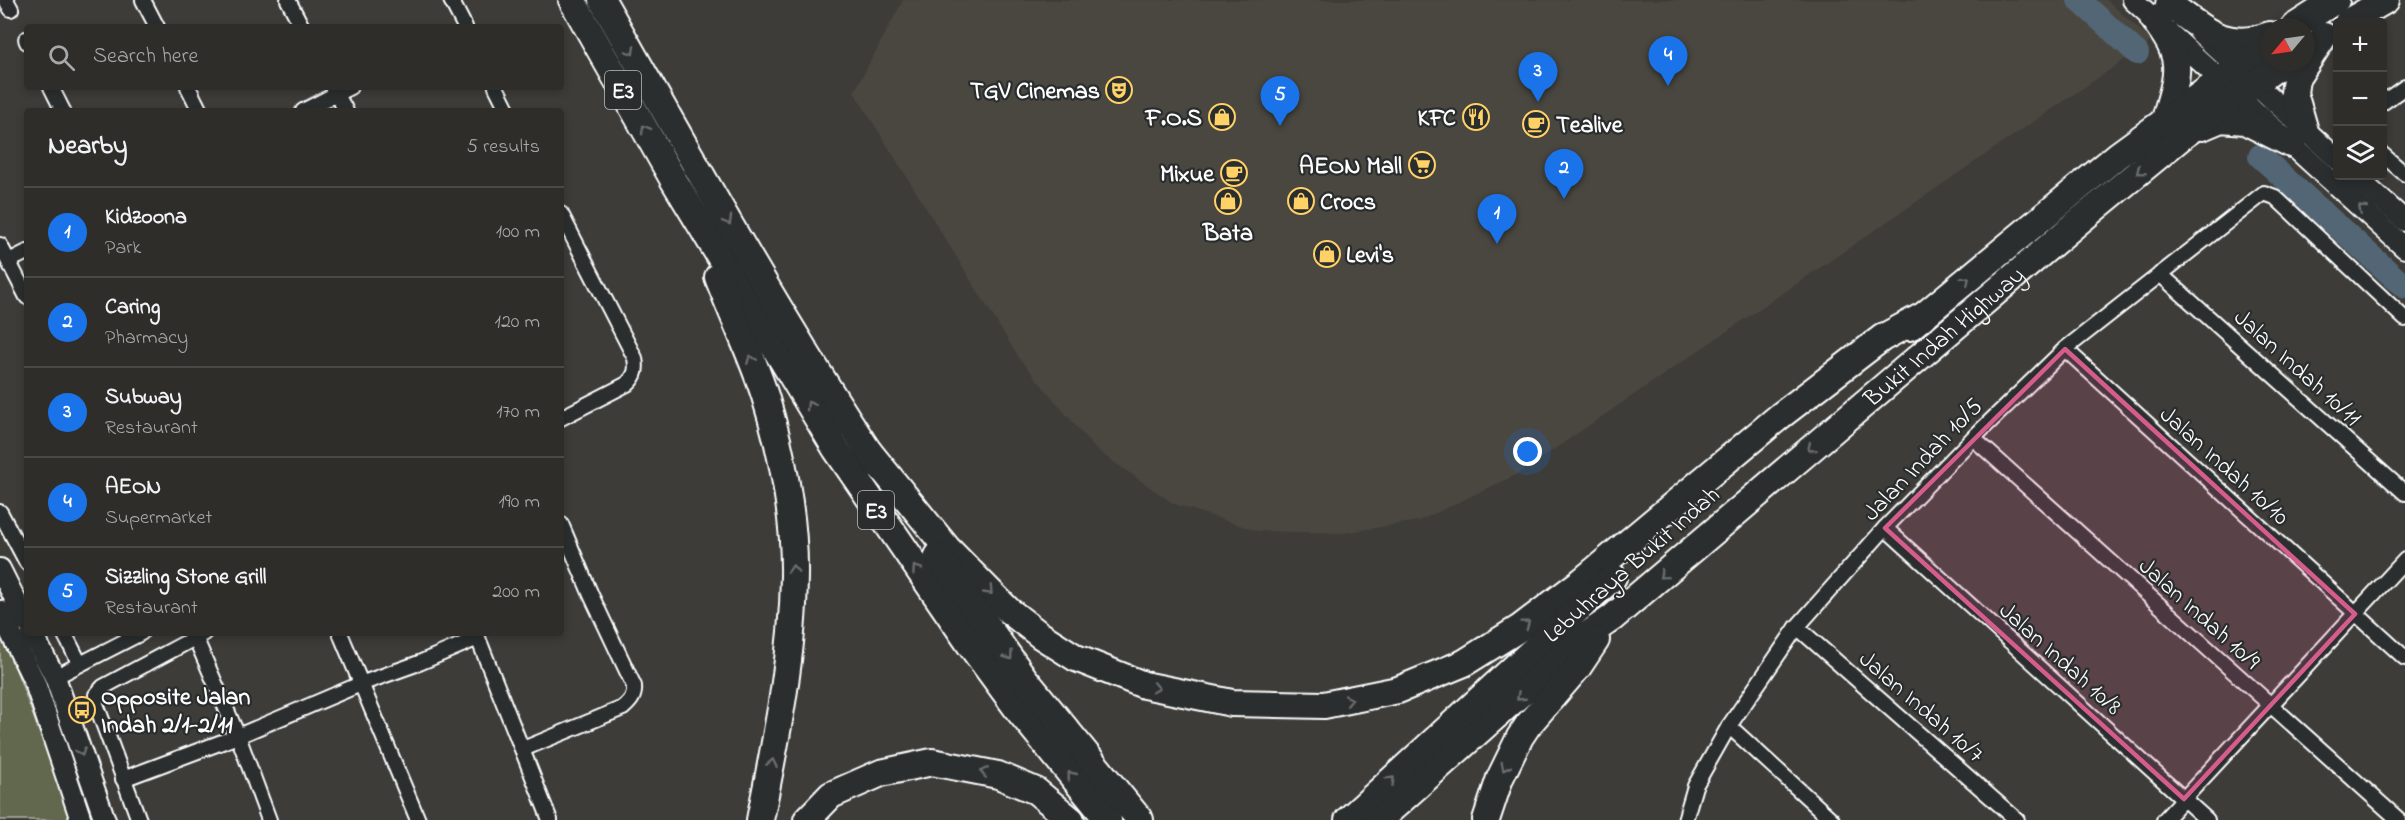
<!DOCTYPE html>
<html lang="en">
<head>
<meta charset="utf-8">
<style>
  :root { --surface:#2e2d2a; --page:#3a3936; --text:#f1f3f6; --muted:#a7a8a8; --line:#494947; --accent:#1a73e8 }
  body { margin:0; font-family:"Indie Flower",sans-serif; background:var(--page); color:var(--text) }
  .controls { position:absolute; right:18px; top:18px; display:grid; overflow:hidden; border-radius:6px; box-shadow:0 3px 9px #0003 }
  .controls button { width:54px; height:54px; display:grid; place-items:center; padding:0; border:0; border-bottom:2px solid var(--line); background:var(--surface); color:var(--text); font:30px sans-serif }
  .compass { position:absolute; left:2261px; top:18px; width:54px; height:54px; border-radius:50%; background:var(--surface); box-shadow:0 3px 9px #0003; rotate:241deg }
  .you { position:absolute; left:1528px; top:452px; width:21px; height:21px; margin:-15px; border:4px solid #fff; border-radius:50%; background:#1a73e8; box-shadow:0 0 0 9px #1a73e833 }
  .badge { display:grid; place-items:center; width:39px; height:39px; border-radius:50%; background:var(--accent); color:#fff; font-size:20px; font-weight:700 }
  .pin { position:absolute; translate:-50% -50px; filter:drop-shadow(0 2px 3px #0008) }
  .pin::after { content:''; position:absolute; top:32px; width:21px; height:18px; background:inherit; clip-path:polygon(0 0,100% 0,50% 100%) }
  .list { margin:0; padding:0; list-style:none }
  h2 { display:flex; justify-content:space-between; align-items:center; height:78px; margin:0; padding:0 24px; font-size:26px }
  h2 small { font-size:20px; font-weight:400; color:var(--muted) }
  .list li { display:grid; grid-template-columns:39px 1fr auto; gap:18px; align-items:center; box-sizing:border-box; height:90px; padding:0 24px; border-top:2px solid var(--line) }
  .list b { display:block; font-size:22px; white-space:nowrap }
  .list p { margin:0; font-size:20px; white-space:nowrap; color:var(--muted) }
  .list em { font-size:20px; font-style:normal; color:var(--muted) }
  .icon { flex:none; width:33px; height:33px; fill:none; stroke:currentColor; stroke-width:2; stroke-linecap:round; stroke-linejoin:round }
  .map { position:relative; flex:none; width:2405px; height:820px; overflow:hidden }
  .search { position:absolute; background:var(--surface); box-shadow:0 3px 9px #0003; left:24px; top:24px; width:540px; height:66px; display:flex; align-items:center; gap:15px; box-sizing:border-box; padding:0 21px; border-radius:6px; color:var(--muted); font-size:22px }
  .panel { position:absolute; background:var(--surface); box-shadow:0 3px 9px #0003; left:24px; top:108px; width:540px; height:528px; border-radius:6px }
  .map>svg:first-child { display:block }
</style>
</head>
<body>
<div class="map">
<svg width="2405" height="820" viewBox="0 0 2405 820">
  <rect width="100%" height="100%" fill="#3d3c38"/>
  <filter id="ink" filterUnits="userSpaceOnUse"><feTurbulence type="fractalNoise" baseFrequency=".0167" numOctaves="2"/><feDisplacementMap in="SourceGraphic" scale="12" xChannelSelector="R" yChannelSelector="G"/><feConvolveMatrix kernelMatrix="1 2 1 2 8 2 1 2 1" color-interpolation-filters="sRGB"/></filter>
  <g filter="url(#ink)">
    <!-- built -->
    <polygon fill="#4a463f" points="903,0 2107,0 2152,41 1518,474 1419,521 1344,533 1257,531 1174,504 1095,449 1019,358 854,92"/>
    <!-- green -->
    <polygon fill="#62684e" stroke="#b0b4a6" stroke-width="1.5" points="0,626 72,820 0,820"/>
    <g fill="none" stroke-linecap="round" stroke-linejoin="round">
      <!-- river -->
      <g stroke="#526675" stroke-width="24">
        <polyline points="2079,0 2137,53"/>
        <polyline points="2260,156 2405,287"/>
      </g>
      <defs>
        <g id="street">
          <polyline points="6,0 11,9"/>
          <polyline points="143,0 157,27"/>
          <polyline points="288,0 302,27"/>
          <polyline points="451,0 465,27"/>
          <polyline points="26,39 27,42"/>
          <polyline points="51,87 63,111"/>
          <polyline points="188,87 200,111"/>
          <polyline points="333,87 346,111"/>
          <polyline points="496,87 508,111"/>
          <polyline points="2382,103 2405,87"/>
          <polyline points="303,111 350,87"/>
          <polyline points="2382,154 2405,174"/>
          <path d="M561,214L635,358C637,369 636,376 627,384L561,418"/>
          <polyline points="0,245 27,297"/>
          <polyline points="9,261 27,252"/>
          <polyline points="2160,274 2405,493"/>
          <polyline points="2065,349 2405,658"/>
          <polyline points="1973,438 2399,820"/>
          <polyline points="0,512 27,563"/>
          <polyline points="1885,528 2207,820"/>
          <polyline points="1797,627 2017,820"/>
          <polyline points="64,633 80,664"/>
          <polyline points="340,633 418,820"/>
          <polyline points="476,633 550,820"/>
          <polyline points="195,637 238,736 269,820"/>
          <polyline points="55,677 141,633"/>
          <polyline points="1729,726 1832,820"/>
          <path d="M523,749L623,708C631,701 635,696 634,686L591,595L561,524"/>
          <polyline points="123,779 238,736 363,683 419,663 478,638"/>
          <polyline points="139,820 96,704 96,695 103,687 204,633"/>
          <polyline points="1685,820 1695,786 1729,726 1797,627 1885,528 1973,438 2065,349 2264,193 2275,197 2405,319"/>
          <polyline points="2164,820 2405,560"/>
        </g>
        <g id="secondary">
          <polyline points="2133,0 2405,248"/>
          <polyline points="2199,32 2338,160"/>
          <polyline points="2355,176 2405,221"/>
          <polyline points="0,569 27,623"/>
          <polyline points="0,611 35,683 81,820"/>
          <polyline points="32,633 55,677 105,820"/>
        </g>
        <g id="highway">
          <polyline points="572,0 673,179 836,449 969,643 1019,711 1108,820"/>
          <path d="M602,0C691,157 778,315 878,466"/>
          <path d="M2169,4C2204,29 2225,52 2270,35"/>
          <path d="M2153,18C2160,28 2169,39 2173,51C2182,73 2170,98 2165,120"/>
          <polyline points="2348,22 2386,0"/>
          <polyline points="2294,27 2336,0"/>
          <polyline points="2202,127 2221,119 2245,121 2291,144"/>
          <polyline points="2305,131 2294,93 2296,79 2324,36"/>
          <path d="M718,277C733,316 752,356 765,396C782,451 795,518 794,576C793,659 776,739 760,820"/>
          <polyline points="1910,327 2118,155 2270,44"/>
          <polyline points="869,452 947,548 1008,610 1040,635 1076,658 1144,685 1232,703 1324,705 1398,690 1464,663 1520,628 1582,581 1780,416 1882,338 1921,317"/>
          <polyline points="938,556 1024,678 1140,820"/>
          <polyline points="807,820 831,795 881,773 932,762 998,775 1036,791 1071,820"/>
          <polyline points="1348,820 1613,577"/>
          <path id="s1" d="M1379,820L1583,638L1612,618L2078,222L2185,134L2283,63"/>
          <polyline points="1486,820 1500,778 1520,737 1528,725 1578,667 1596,640"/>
        </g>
      </defs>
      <!-- street casing -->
      <use href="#street" stroke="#fff" stroke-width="18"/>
      <!-- secondary casing -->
      <use href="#secondary" stroke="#fff" stroke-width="24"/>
      <!-- highway casing -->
      <use href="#highway" stroke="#fff" stroke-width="30"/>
      <!-- street -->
      <use href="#street" stroke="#2a2d2e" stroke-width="14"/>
      <!-- secondary -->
      <use href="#secondary" stroke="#2a2d2e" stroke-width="20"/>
      <!-- highway -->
      <use href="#highway" stroke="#2a2d2e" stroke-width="26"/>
    </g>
    <!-- one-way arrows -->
    <defs><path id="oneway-chevron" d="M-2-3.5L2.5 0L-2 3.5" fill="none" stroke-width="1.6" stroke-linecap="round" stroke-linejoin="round" transform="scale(1.5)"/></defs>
    <g stroke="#6a6c6d">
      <use href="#oneway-chevron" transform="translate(631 51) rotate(60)"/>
      <use href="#oneway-chevron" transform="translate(645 129) rotate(-120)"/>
      <use href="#oneway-chevron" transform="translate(2140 171) rotate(141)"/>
      <use href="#oneway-chevron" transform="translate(2362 209) rotate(-138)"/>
      <use href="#oneway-chevron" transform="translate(728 221) rotate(60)"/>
      <use href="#oneway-chevron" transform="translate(1966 280) rotate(-40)"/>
      <use href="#oneway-chevron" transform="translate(751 359) rotate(-112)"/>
      <use href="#oneway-chevron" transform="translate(810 405) rotate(-121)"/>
      <use href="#oneway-chevron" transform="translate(1811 448) rotate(140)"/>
      <use href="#oneway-chevron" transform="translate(793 569) rotate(-93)"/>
      <use href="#oneway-chevron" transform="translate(916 569) rotate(-124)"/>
      <use href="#oneway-chevron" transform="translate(1663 575) rotate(140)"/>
      <use href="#oneway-chevron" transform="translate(989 591) rotate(46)"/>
      <use href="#oneway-chevron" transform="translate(1526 624) rotate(-37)"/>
      <use href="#oneway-chevron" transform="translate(1009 656) rotate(55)"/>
      <use href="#oneway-chevron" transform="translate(1156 688) rotate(11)"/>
      <use href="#oneway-chevron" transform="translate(1520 697) rotate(137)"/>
      <use href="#oneway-chevron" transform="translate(1349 700) rotate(-12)"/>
      <use href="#oneway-chevron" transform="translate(81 752) rotate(71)"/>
      <use href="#oneway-chevron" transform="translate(772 763) rotate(-78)"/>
      <use href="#oneway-chevron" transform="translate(1505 767) rotate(117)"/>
      <use href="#oneway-chevron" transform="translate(984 772) rotate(-168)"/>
      <use href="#oneway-chevron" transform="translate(1071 775) rotate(-129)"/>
      <use href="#oneway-chevron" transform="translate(1391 780) rotate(-43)"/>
    </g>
  </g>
  <!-- marked area -->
  <path fill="#d45d8c" fill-opacity="0.2" stroke="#d45d8c" stroke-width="4.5" stroke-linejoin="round" d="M2065,349L2355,614L2184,799L1885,528Z"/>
  <!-- icons -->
  <defs>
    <symbol id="theatre-ring" viewBox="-11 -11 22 22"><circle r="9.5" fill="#2a2d2e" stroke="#ffd166" stroke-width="1.5"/><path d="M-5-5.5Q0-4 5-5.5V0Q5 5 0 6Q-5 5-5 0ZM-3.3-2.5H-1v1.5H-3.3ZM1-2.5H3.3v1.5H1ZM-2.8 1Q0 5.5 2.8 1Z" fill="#ffd166"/></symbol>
    <symbol id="shop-ring" viewBox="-11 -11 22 22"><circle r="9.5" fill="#2a2d2e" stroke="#ffd166" stroke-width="1.5"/><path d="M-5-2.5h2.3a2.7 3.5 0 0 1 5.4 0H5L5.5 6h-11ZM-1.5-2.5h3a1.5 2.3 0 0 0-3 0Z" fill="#ffd166"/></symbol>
    <symbol id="restaurant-ring" viewBox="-11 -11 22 22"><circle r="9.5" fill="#2a2d2e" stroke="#ffd166" stroke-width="1.5"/><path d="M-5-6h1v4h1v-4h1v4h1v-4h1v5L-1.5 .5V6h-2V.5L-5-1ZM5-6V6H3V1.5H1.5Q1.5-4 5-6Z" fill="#ffd166"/></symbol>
    <symbol id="cafe-ring" viewBox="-11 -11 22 22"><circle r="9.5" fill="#2a2d2e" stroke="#ffd166" stroke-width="1.5"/><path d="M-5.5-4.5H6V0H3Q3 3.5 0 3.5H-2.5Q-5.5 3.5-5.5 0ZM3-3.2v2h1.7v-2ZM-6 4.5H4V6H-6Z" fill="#ffd166"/></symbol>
    <symbol id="supermarket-ring" viewBox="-11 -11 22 22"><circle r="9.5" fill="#2a2d2e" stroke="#ffd166" stroke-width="1.5"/><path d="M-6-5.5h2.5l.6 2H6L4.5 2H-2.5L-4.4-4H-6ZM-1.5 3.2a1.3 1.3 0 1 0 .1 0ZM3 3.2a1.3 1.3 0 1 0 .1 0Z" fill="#ffd166"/></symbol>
    <symbol id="bus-ring" viewBox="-11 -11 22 22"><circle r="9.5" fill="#2a2d2e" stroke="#ffd166" stroke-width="1.5"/><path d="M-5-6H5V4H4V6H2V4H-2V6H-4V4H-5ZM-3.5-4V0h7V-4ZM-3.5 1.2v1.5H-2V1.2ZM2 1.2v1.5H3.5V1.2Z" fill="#ffd166"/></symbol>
  </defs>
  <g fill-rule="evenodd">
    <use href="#theatre-ring" x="1104" y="75" width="30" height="30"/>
    <use href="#shop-ring" x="1207" y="102" width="30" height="30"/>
    <use href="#restaurant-ring" x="1461" y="102" width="30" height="30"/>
    <use href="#cafe-ring" x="1521" y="109" width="30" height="30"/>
    <use href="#supermarket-ring" x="1407" y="150" width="30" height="30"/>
    <use href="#cafe-ring" x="1219" y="158" width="30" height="30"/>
    <use href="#shop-ring" x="1213" y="186" width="30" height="30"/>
    <use href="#shop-ring" x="1286" y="186" width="30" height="30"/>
    <use href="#shop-ring" x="1312" y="239" width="30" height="30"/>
    <use href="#bus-ring" x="67" y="695" width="30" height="30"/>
  </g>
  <g text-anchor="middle" stroke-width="4.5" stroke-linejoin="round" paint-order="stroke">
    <!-- shield labels -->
    <g fill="#2a2d2e" stroke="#bfc0c0" stroke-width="1.5">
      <rect x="605" y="71" width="36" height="38" rx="4.5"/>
      <rect x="858" y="491" width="36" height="38" rx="4.5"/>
    </g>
    <g font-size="22" font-weight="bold" fill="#fff">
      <text x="623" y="98">E3</text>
      <text x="876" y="518">E3</text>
    </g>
    <!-- poi labels -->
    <g font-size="24" font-weight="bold" fill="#fff" stroke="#2a2d2e" text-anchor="end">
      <text x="1100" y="98">TGV Cinemas</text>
      <text x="1202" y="125">F.O.S</text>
      <text x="1456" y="125">KFC</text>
      <text x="1556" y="132" text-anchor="start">Tealive</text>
      <text x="1402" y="173">AEON Mall</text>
      <text x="1214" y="181">Mixue</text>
      <text x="1320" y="209" text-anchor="start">Crocs</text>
      <text x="1228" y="240" text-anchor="middle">Bata</text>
      <text x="1346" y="262" text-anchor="start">Levi's</text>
      <text x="101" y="704" text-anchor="start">Opposite Jalan<tspan x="101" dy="28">Indah 2/1-2/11</tspan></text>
    </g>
    <!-- street labels -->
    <g font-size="24" fill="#fff" stroke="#2a2d2e">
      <text dy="8" stroke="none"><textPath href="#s1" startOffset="744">Bukit Indah Highway</textPath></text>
      <text transform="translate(2298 367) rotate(42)" y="8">Jalan Indah 10/11</text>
      <text transform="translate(1922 459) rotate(-46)" y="8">Jalan Indah 10/5</text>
      <text transform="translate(2225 465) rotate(42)" y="8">Jalan Indah 10/10</text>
      <text transform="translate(1631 564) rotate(-41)" y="8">Lebuhraya Bukit Indah</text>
      <text transform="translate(2200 613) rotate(42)" y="8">Jalan Indah 10/9</text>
      <text transform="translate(2061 658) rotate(42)" y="8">Jalan Indah 10/8</text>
      <text transform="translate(1922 706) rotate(41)" y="8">Jalan Indah 10/7</text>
    </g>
  </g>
</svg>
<div class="controls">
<button>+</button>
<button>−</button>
<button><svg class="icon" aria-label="layers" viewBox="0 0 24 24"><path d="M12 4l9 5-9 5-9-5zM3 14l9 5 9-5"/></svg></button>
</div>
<svg class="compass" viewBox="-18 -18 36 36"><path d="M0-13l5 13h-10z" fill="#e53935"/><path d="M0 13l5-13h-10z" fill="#a7a8a8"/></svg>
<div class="you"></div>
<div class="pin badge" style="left:1497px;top:244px">1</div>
<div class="pin badge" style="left:1564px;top:199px">2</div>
<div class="pin badge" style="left:1538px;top:102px">3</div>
<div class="pin badge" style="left:1668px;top:86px">4</div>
<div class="pin badge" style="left:1280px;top:126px">5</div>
<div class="search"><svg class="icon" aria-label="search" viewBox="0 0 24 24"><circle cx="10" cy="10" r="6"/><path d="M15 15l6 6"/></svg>Search here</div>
<section class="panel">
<h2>Nearby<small>5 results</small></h2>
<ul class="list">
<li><span class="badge">1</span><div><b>Kidzoona</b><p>Park</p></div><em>100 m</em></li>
<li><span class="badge">2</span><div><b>Caring</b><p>Pharmacy</p></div><em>120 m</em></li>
<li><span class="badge">3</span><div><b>Subway</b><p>Restaurant</p></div><em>170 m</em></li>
<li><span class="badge">4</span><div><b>AEON</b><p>Supermarket</p></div><em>190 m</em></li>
<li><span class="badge">5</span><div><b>Sizzling Stone Grill</b><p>Restaurant</p></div><em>200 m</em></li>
</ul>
</section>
</div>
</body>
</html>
